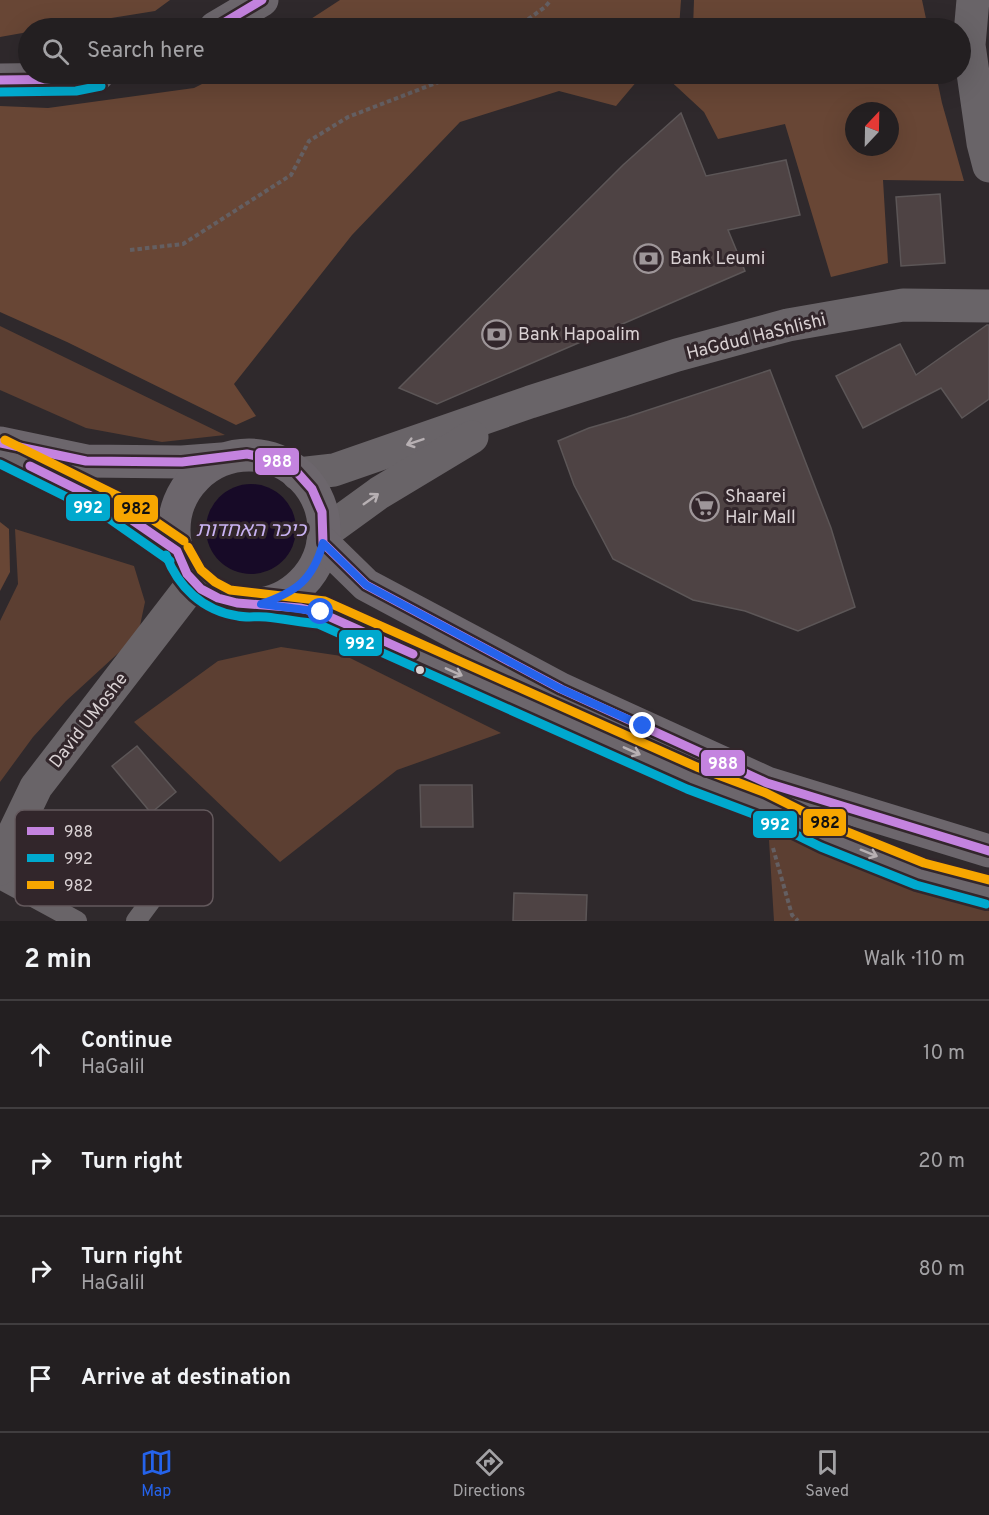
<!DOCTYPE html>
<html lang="en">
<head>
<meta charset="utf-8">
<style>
  :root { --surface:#231f21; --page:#2f2c2e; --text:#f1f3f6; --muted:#a3a2a5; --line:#403d3f; --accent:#2563eb }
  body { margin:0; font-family:Overpass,"Noto Sans Hebrew",sans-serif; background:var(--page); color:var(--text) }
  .compass { position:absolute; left:845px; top:102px; width:54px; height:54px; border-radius:50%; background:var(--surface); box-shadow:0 6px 24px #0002; rotate:22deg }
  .stop { position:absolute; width:18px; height:18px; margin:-14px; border:4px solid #2563eb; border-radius:50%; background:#fff }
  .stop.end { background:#2563eb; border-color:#fff; box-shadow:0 2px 6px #0008 }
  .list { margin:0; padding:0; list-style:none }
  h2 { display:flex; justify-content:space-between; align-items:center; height:78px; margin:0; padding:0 24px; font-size:26px }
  h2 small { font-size:20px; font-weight:400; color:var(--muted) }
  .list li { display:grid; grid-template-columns:39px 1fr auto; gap:18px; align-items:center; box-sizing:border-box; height:108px; padding:0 24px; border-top:2px solid var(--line) }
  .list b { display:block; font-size:22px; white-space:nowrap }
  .list p { margin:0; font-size:20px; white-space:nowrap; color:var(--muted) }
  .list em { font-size:20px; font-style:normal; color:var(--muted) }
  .icon { flex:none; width:33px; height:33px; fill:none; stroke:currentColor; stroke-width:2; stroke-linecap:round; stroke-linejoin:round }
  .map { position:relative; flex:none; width:989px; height:921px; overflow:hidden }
  .search { position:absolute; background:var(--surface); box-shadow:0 6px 24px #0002; left:18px; right:18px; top:18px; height:66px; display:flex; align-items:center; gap:15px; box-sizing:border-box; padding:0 21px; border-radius:33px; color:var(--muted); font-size:22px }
  .sheet { height:510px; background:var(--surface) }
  nav { display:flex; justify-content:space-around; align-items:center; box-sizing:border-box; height:84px; border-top:2px solid var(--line); background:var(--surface); font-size:16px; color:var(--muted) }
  nav a { display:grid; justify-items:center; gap:3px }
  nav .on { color:var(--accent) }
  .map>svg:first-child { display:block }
</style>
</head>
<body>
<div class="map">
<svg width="989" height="921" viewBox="0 0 989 921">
  <rect width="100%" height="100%" fill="#2f292c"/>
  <!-- green -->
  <g fill="#5c3f32">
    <polygon points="0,326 225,435 162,442 86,428 0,390"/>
    <polygon points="15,529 134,566 145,602 138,635 66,701 33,737 0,782 0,621 18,584"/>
    <polygon points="281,647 348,657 501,733 397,770 280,862 134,722 218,661"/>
    <polygon points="768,824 853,863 989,911 989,921 774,921"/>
  </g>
  <!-- forest -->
  <g fill="#684635" fill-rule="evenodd">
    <polygon points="0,0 170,0 155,11 49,28 28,28 28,32 0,37"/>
    <polygon points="340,0 681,0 679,28 297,28"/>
    <polygon points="694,0 922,0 928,28 693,28"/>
    <polygon points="222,74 643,74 616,106 559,91 460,122 352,235 234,384 256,416 236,425 67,342 0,312 0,106 48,108 194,88"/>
    <path d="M666,74H936L942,103L964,181L883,180L888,263L831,277L785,124L718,139L704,112L664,75ZM854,111H890V147H854Z"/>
    <polygon points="0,522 9,529 10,572 0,591"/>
  </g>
  <!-- water -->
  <circle fill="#170a27" cx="251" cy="529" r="45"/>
  <!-- building -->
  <g fill="#4e4344" stroke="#5c5657" stroke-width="1.5">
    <polygon points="681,113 706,176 786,160 800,215 728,230 745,271 437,404 399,388 623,165"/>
    <polygon points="940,194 945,263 901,266 896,197"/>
    <polygon points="987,325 989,325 989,399 962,418 941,388 863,428 836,376 900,344 916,375"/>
    <polygon points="770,370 831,528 855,607 798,631 745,611 693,600 613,559 574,485 558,441 589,428 627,417"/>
    <polygon points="137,746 176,792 151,813 112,766"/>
    <polygon points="420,785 472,785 473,827 421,827"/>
    <polygon points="514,893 587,895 586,921 513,921"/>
  </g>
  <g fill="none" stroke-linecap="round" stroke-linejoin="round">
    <!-- path -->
    <g stroke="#645f62" stroke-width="4" stroke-dasharray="4.5 3" stroke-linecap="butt">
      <polyline points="516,28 545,7 551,0"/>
      <polyline points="130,250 183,244 291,175 309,141 348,117 449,78 456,74"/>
      <polyline points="773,848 792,915 798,921"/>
    </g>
    <!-- service -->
    <g stroke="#696468" stroke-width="20">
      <polyline points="0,879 77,921"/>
      <polyline points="136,921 198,837"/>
    </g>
    <!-- minor -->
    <g stroke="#696468" stroke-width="33">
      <polyline points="973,0 969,45 983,143 989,166"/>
      <polyline points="0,869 12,837 36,787 194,582"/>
    </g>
    <!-- tertiary -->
    <g stroke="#696468" stroke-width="33">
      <polyline points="298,474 334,470 530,402 677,355 788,325 903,305 989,306"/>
      <polyline points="324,533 379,493 472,437"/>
    </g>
    <!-- secondary -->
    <g stroke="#6c666c" stroke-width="33">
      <polyline points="215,28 262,0"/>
      <polyline points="0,80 76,79 98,74"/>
      <polyline points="0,443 86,461 182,462 222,459"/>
      <circle cx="249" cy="530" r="75"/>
      <polyline points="15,458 113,507 177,551"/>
      <polyline points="323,543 366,585 561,689 767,783 989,851"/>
      <polyline points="261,604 321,612 692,778 761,804 825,836 920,874 989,892"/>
    </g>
    <defs>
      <g id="bus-1">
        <polyline points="215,28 262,0"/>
        <polyline points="0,80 76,79 98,74"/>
        <polyline points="0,443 86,461 182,462 247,454 272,459 295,470 312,489 322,512 323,543 366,585 561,689 767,783 989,851"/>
        <polyline points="30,466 113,507 177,551 187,574 201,589 218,598 237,603 300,608 321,613 413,654"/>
      </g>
      <g id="bus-2">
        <polyline points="0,92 76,91 101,86"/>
        <polyline points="0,464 107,517 170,561"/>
        <path d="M166,555C178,587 203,611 238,616C247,618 257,616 266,617C283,619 301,622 318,624L687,789L756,815L821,847L916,885L986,904"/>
      </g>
      <g id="bus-3">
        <polyline points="5,440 118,496 184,541"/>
        <polyline points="188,547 201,570 215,582 230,590 325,601 697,767 766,793 830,825 924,863 989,880"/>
      </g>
    </defs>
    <!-- bus-1 casing -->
    <use href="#bus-1" stroke="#32262b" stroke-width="14"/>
    <!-- bus-2 casing -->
    <use href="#bus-2" stroke="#32262b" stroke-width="14"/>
    <!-- bus-3 casing -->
    <use href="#bus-3" stroke="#32262b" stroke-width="14"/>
    <!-- bus-1 -->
    <use href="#bus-1" stroke="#c483df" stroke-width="9"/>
    <!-- bus-2 -->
    <use href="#bus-2" stroke="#00a9ce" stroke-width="9"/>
    <!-- bus-3 -->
    <use href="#bus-3" stroke="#f7a600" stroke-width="9"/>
  </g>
  <!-- one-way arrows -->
  <defs><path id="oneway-shaft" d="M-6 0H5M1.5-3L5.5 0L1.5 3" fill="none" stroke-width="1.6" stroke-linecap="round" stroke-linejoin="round" transform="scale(1.5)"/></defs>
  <g stroke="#b7b0b3">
    <use href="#oneway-shaft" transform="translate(415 442) rotate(161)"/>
    <use href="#oneway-shaft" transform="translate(371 499) rotate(-35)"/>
  </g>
  <g stroke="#b8b1b4">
    <use href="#oneway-shaft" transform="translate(454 672) rotate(24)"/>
    <use href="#oneway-shaft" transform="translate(632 751) rotate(24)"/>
    <use href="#oneway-shaft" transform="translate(869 853) rotate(22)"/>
  </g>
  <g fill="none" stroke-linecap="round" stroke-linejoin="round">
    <!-- route -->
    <path stroke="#2563eb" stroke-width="8" d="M321,612L261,604C296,592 313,580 323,543L366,585L561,689L643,726"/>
  </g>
  <!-- icons -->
  <defs>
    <symbol id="bank-ring" viewBox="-11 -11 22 22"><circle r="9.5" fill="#32262b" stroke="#9e9699" stroke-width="1.5"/><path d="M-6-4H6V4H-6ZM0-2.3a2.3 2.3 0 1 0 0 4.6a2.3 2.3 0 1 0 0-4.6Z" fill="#9e9699"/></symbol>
    <symbol id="supermarket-ring" viewBox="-11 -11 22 22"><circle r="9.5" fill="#32262b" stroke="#9e9699" stroke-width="1.5"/><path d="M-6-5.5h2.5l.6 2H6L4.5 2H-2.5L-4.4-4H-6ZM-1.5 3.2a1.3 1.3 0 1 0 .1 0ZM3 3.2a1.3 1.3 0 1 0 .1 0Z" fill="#9e9699"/></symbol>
  </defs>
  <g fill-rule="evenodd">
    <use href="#bank-ring" x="632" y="242" width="33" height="33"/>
    <use href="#bank-ring" x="480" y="318" width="33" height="33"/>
    <use href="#supermarket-ring" x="688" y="490" width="33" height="33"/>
  </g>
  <!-- markers -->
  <circle fill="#d9d1d3" stroke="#32262b" stroke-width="2" cx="420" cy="670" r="5"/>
  <g text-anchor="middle" stroke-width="6" stroke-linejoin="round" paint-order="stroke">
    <!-- poi labels -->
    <g font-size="18" fill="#d9d1d3" stroke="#32262b" text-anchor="start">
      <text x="670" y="264">Bank Leumi</text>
      <text x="518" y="340">Bank Hapoalim</text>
      <text x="725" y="502">Shaarei<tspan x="725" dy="21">HaIr Mall</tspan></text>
    </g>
    <!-- street labels -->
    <g font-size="18" fill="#d9d1d3" stroke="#32262b">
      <text transform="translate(756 336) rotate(-14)" y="6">HaGdud HaShlishi</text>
      <text transform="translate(88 720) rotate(-52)" y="6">David UMoshe</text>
    </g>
    <!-- water labels -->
    <g font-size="20" font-style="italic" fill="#c9b3f3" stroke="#32262b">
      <text x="251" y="536">כיכר האחדות</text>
    </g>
  </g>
  <!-- legend -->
  <rect x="15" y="810" width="198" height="96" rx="9" fill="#32262b" stroke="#64595d" stroke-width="1.5"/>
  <rect x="27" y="827" width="27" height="8" fill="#c483df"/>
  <rect x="27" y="854" width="27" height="8" fill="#00a9ce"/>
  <rect x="27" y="881" width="27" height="8" fill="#f7a600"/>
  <g font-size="16" fill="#d9d1d3">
    <text x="64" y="837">988</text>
    <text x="64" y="864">992</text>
    <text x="64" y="891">982</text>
  </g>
  <g stroke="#32262b" stroke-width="2">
    <rect x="254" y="447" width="46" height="29" rx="6" fill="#c483df"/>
    <rect x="65" y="493" width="46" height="29" rx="6" fill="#00a9ce"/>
    <rect x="113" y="494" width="46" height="29" rx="6" fill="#f7a600"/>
    <rect x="338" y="629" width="45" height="28" rx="6" fill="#00a9ce"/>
    <rect x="700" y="749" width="46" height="28" rx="6" fill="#c483df"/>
    <rect x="802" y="808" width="45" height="29" rx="6" fill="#f7a600"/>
    <rect x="752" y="810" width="46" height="29" rx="6" fill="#00a9ce"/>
  </g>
  <g font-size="16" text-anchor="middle" font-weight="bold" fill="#fff">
    <text x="277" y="467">988</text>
    <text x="88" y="513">992</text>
    <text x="360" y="649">992</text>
    <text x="723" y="769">988</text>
    <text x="775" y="830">992</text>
  </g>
  <g font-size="16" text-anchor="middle" font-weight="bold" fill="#111">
    <text x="136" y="514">982</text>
    <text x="825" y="828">982</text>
  </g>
</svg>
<svg class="compass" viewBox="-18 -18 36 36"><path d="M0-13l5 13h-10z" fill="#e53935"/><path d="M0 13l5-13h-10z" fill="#a3a2a5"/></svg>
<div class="stop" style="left:321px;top:612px"></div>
<div class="stop end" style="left:643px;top:726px"></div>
<div class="search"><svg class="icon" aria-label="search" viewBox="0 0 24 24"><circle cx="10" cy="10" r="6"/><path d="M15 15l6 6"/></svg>Search here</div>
</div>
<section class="sheet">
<h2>2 min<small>Walk · 110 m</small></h2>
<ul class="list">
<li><svg class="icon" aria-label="ahead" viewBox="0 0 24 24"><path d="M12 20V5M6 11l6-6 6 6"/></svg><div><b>Continue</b><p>HaGalil</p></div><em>10 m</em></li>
<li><svg class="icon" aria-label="right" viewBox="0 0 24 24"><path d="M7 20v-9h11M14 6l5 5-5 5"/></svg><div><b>Turn right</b></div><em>20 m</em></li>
<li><svg class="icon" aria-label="right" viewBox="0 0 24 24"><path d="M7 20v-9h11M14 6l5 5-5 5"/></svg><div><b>Turn right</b><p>HaGalil</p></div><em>80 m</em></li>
<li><svg class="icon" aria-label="arrive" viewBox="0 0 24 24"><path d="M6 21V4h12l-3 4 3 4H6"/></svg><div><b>Arrive at destination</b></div></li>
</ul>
</section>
<nav>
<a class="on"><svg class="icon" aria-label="map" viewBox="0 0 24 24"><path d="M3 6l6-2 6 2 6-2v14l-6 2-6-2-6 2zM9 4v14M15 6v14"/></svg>Map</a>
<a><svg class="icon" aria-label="directions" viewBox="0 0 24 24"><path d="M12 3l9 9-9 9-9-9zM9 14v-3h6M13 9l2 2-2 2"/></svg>Directions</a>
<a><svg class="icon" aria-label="saved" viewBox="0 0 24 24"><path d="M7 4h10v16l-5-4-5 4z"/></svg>Saved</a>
</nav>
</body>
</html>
